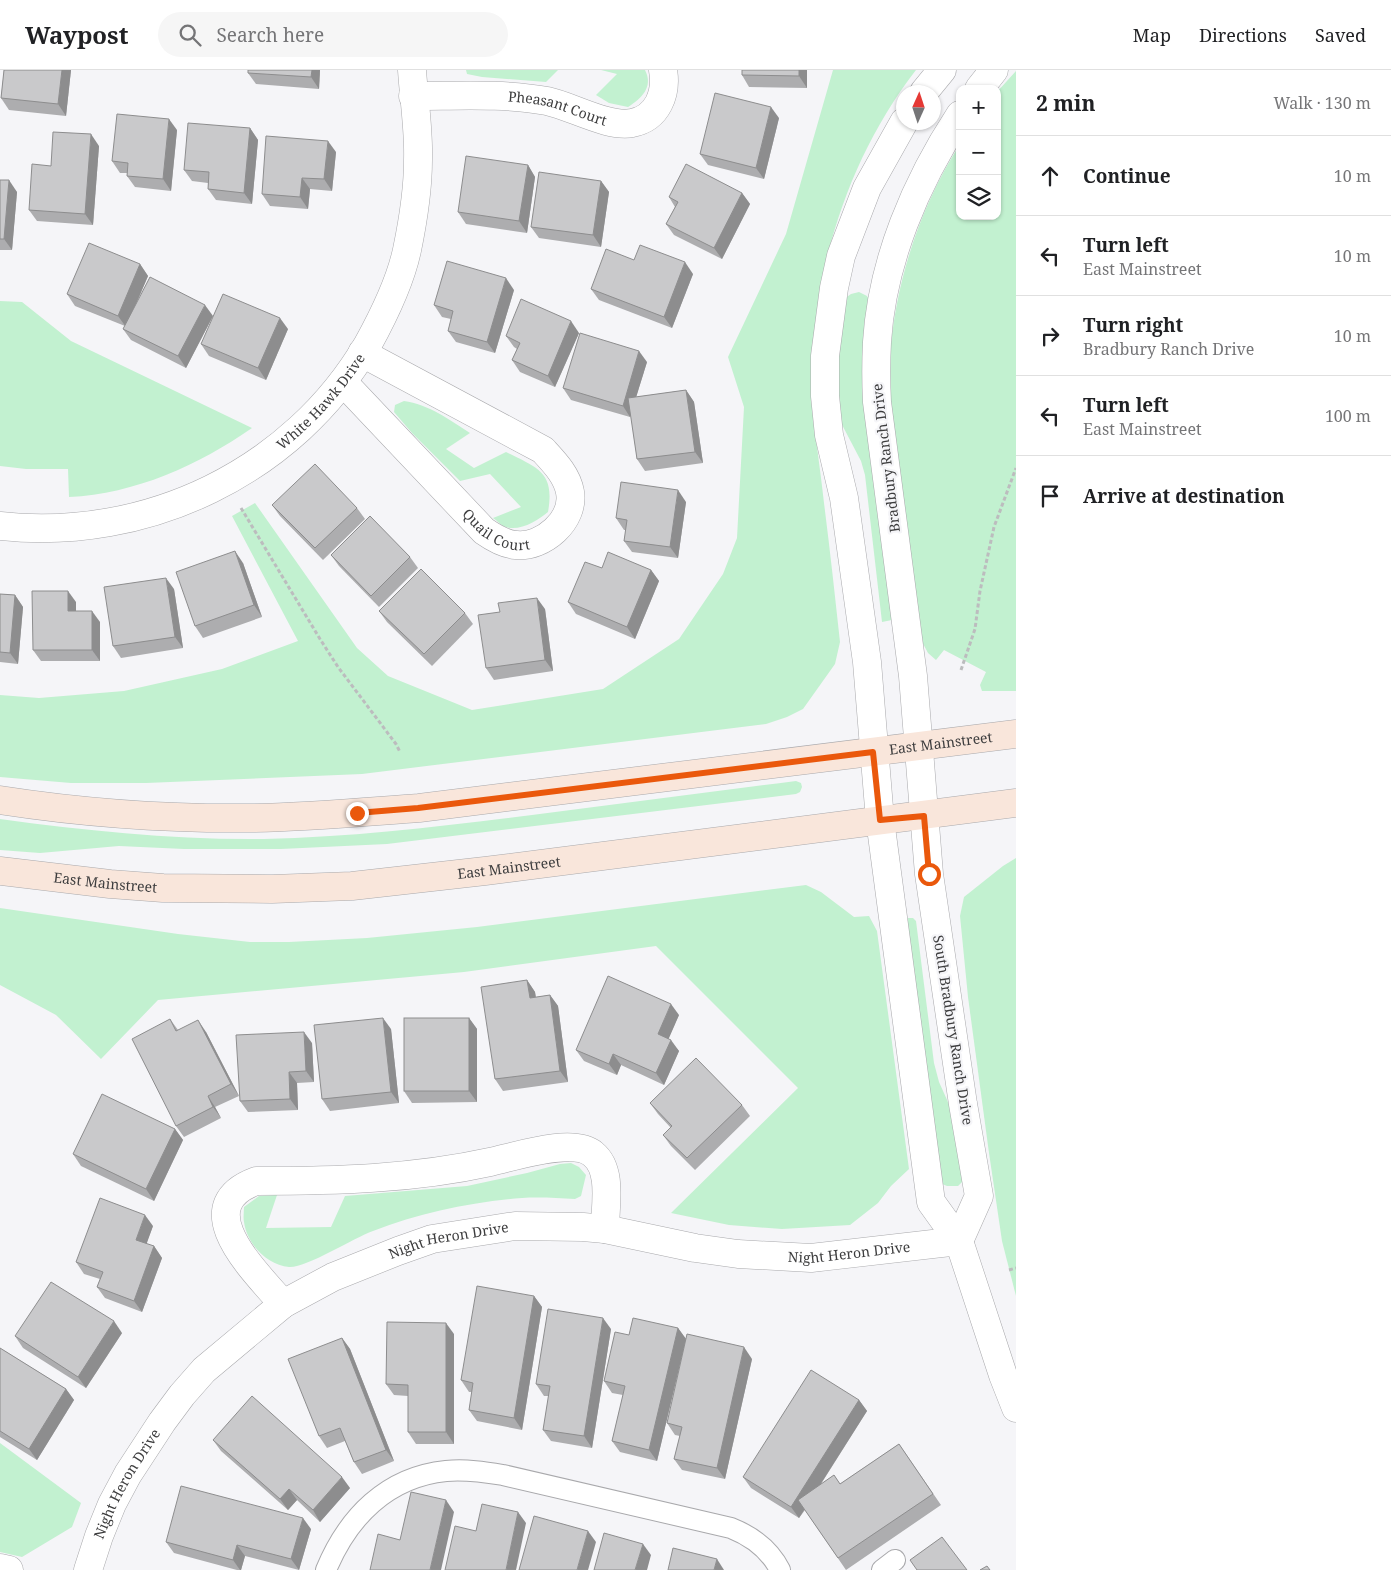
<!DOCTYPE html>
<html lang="en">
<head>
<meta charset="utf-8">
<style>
  :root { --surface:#fff; --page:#f6f6f6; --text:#202124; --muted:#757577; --line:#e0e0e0 }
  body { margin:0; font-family:"Noto Serif",serif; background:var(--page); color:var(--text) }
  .controls { position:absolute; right:15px; top:15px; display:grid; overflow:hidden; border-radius:10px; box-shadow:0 1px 4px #0004 }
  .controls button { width:45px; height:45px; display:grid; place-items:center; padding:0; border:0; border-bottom:1px solid var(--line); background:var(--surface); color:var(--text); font:25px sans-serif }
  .compass { position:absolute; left:896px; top:15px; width:45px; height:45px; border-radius:50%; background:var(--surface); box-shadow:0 1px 4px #0004; rotate:3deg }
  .stop { position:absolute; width:15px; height:15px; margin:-11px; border:4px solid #ea580c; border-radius:50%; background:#fff }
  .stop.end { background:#ea580c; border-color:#fff; box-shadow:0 1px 5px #0008 }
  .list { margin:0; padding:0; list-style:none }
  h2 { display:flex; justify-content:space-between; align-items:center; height:65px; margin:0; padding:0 20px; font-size:21px }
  h2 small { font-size:16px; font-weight:400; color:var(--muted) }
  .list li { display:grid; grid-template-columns:32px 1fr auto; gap:15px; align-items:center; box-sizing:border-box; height:80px; padding:0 20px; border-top:1px solid var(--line) }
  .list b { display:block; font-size:19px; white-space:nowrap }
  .list p { margin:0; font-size:16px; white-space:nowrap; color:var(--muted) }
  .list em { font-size:16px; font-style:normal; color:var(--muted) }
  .icon { flex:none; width:28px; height:28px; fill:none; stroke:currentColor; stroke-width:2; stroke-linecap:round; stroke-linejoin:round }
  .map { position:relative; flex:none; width:1016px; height:1500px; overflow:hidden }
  header { display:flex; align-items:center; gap:30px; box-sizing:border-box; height:70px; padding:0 25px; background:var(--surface); border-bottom:1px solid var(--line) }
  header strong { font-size:24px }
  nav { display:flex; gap:28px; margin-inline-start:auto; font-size:18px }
  .search { width:350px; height:45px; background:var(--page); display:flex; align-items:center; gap:12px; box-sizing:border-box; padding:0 18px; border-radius:28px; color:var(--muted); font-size:19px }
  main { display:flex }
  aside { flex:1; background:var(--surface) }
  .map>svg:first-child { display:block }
</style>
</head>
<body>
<header>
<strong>Waypost</strong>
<div class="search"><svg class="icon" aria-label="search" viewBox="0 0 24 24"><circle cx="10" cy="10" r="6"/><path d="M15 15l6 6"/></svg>Search here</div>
<nav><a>Map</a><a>Directions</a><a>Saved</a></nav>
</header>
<main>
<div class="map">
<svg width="1016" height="1500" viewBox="0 0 1016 1500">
  <rect width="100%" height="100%" fill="#f5f5f8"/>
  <!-- green -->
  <g fill="#c2f1d0">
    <polygon points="466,0 558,0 546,12 482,7 467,4"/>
    <path d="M601,0H645C654,17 641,29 628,37L609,33L596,25L617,4Z"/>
    <path d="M833,0H916C847,89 811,205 812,317C813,356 820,395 824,433C830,480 835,526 840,572L835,594L803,639L787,647L766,654L362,704L146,713H71L0,707V625L39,628L124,621L222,599L298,571L232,446L255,433L357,578L388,606L472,640L603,619L679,569L723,504L737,468L744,337L728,287L786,164Z"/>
    <path d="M1016,1V621H982L980,615L986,602L944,580L936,590L928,583L920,568C914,517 907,465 900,414C894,371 887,328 890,285C896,210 920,137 960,74V146H997V22Z"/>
    <polygon points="859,222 867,226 871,233 892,550 882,552 865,405 861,391 839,349 836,334 841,251 844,229 851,224"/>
    <path d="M0,231L22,232L71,271L252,358C199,395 135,424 69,427L68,399H26L0,396Z"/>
    <path d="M404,331C428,334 450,350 470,363L446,379L474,398L506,382C538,398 555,402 548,442C537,451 518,463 503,456C500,454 496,450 493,448L521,437L490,404L460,411L412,363L394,342L395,335Z"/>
    <path d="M796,711L801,713L802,717L800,722L796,724L387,774L281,779H184L119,776L40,783L0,780V749C88,761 176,770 264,769C354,767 443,756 532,745C620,734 708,722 796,711Z"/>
    <polygon points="1016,788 1016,1226 1002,1171 989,1083 968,927 960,846 964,827 1003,796"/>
    <polygon points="806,815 821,822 854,847 869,846 877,861 909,1099 891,1116 878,1133 850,1155 782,1159 729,1155 671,1143 798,1018 656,876 464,902 158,930 101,989 56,945 0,915 0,838 178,864 250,872 289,872 367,868 477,857"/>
    <polygon points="908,848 913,848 916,851 934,993 939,1012 952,1041 963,1111 958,1116 947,1116 940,1113 905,852"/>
    <path d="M571,1093L579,1097L586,1105L581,1126L575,1129C557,1128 539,1127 522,1128C471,1132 420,1143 373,1161C353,1168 307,1198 289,1197C267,1195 247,1174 244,1152C243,1147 244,1142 244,1137L259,1126L277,1125L266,1158L331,1157L345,1126L467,1116L527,1103L560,1094Z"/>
    <polygon points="0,1373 81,1433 72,1457 22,1487 0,1482"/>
  </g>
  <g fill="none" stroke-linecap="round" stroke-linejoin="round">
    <defs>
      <g id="service">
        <path d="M326,1500C348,1447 387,1407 446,1401C466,1399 485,1402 503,1405L731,1458C751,1466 770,1480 780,1500"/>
        <polyline points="882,1500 895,1490"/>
      </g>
      <g id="minor">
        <path id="s1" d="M413,26C458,26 503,23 547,31C571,36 609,58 632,53C658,48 667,23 663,0"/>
        <path id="s2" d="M343,312L484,461C494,468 504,474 516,475C543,478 575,450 570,422C567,405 554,392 543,380L362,283"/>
        <path id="s3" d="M0,456C147,472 293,402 368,274C384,245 400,213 407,180C413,151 418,120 418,90C419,60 414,30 412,0"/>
        <path d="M283,1234C256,1202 186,1137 256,1111C335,1111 413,1109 490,1092C514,1087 573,1067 593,1084C613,1100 605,1136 605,1159"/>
        <polyline points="0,1498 9,1500"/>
      </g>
      <g id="tertiary">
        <polyline points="979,19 994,0"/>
        <polyline points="924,22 942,0"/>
        <polyline points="904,52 867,118 841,186 834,218 825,286 825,326 829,365 844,428 867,592 880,750 931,1132 959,1171 1003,1305 1016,1338"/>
        <path d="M959,1171L979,1126L963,1034L929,804L913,606L877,332C876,312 876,292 877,272C882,191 916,112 960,45"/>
        <path id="s4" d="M88,1500L99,1466L112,1434L128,1404L162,1352L182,1325L204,1300L283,1234L333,1207L398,1181L432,1169L515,1156L583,1157L605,1159L695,1178L738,1184L811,1188L959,1171"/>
      </g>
      <g id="secondary">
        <path id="s5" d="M0,730C84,743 170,749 255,748C309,747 364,742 419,738L1016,664"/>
        <path id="s6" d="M0,801L110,814L163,818L272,819L352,816L485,801L1016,733"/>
      </g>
    </defs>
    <!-- service casing -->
    <use href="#service" stroke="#a9a9ac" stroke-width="22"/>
    <!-- minor casing -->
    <use href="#minor" stroke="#a9a9ac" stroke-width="29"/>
    <!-- tertiary casing -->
    <use href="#tertiary" stroke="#a9a9ac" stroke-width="29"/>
    <!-- secondary casing -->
    <use href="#secondary" stroke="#a9a9ac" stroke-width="29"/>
    <!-- path -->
    <g stroke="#bcbcbe" stroke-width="3" stroke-dasharray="4 2.5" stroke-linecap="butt">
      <polyline points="241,438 320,569 338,597 396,674 400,682"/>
      <polyline points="961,600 975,559 980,521 994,457 1016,398"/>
      <polyline points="1009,1200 1016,1198"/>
    </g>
    <!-- service -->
    <use href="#service" stroke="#fff" stroke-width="20"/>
    <!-- minor -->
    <use href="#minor" stroke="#fff" stroke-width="28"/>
    <!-- tertiary -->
    <use href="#tertiary" stroke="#fff" stroke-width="28"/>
    <!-- secondary -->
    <use href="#secondary" stroke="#f9e6db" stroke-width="28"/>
  </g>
  <!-- wall -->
  <g fill="#adadaf">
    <polygon points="4,0 71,0 66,46 9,40 1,28"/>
    <polygon points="320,0 319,19 256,14 248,3"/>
    <polygon points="742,0 807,0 807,18 749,17 742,5"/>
    <polygon points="779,48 764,109 708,95 700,84"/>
    <polygon points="250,58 258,70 252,134 216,130 208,119 208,113 192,111 184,100"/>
    <polygon points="177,60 171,121 135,117 127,106 127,103 120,103 112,91"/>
    <polygon points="99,76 93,155 37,151 29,140 51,96"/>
    <polygon points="336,82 332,121 310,119 308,139 270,136 262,124"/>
    <polygon points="528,95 535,107 527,163 466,154 458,142"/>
    <polygon points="0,110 17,122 12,180 0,180"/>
    <polygon points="601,111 609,122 601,177 539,168 531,157"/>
    <polygon points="742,123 750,134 722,189 674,165 666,154 675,137 669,127"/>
    <polygon points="634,190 693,204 672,258 599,230 591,219"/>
    <polygon points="140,194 148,206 137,232 213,246 186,298 131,270 123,259 125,256 75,236 67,224"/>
    <polygon points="514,220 495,283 456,272 448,261 451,249 442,247 434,235"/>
    <polygon points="288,259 266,310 209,286 201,274"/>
    <polygon points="579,263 555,317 520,302 512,290 517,279 514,277 506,266"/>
    <polygon points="647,292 636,327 686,320 694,332 703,393 645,401 637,389 631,346 630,347 571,330 563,318"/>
    <polygon points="686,432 678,488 632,482 624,471 626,460 624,460 616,448"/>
    <polygon points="272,435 357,438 365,449 323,490 280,446"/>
    <polygon points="331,485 410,487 418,498 379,537 339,496"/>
    <polygon points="243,493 262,547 203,568 195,556"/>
    <polygon points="602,498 651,500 659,511 635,569 576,544 568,532"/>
    <polygon points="174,519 183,578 121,588 113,576"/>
    <polygon points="0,524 15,525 23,537 18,594 0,592"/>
    <polygon points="76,532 76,541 100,552 100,591 41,591 33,580"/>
    <polygon points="545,539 553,601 494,610 486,598 500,542"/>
    <polygon points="379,541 465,543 473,554 432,596 387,552"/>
    <polygon points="527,910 535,922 536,927 550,925 558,936 568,1012 503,1021 495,1009"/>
    <polygon points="679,945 668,969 679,981 664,1015 621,995 617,1005 584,991 576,980"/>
    <polygon points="469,948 477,959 477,1032 412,1033 404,1021"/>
    <polygon points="170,949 178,960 206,962 239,1026 215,1037 221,1048 184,1067 176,1056"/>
    <polygon points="391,959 399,1033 330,1041 322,1029"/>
    <polygon points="312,973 314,1012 297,1013 298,1040 248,1042 240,1031"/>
    <polygon points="650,1033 742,1035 750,1046 695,1100 671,1076 663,1065 671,1058 658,1044"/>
    <polygon points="175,1059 183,1070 154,1131 81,1096 73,1084"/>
    <polygon points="153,1156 146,1174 154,1176 162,1188 142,1242 105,1228 97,1217 100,1209 84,1204 76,1192"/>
    <polygon points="534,1226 542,1237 522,1360 477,1351 469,1340 472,1322 469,1322 461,1310"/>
    <polygon points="678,1258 686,1269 657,1391 620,1382 612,1371 623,1325 612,1323 604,1311 629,1265"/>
    <polygon points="611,1259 592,1378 551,1371 543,1360 549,1326 544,1326 536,1314"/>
    <polygon points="122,1263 86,1318 23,1278 15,1266"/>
    <polygon points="454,1264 454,1374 416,1374 408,1362 408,1326 394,1325 386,1314"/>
    <polygon points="342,1268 350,1279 394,1391 362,1404 354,1392 345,1371 327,1378 319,1366"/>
    <polygon points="0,1278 66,1319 74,1330 37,1390 0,1367"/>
    <polygon points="752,1289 725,1409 682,1400 674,1389 680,1366 675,1365 667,1353"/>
    <polygon points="859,1330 867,1341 821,1414 834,1405 840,1414 899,1374 941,1435 846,1500 805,1440 799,1448 751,1418 743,1407"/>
    <polygon points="213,1370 350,1418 320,1452 297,1430 288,1440 221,1381"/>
    <polygon points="311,1459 299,1500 245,1486 241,1500 237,1500 174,1483 166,1472"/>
  </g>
  <!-- shaded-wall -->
  <g fill="#8d8d8e">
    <polygon points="62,0 71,0 66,46 58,34"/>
    <polygon points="312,0 320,0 319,19 311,7"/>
    <polygon points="799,0 807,0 807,18 799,6"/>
    <polygon points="771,37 779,48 764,109 756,98"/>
    <polygon points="169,49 177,60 171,121 163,109"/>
    <polygon points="250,58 258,70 252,134 244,123"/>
    <polygon points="91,64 99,76 93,155 85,144"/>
    <polygon points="328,71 336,82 332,121 324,109"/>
    <polygon points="528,95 535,107 527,163 519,151"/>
    <polygon points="302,108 310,119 308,139 300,127"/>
    <polygon points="9,110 17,122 12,180 4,169"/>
    <polygon points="601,111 609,122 601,177 593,165"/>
    <polygon points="742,123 750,134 722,189 714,178"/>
    <polygon points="685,192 693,204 672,258 664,247"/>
    <polygon points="140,194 148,206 126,257 118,246"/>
    <polygon points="506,208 514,220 495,283 487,272"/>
    <polygon points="205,235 213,246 186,298 178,286"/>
    <polygon points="280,248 288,259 266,310 258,298"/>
    <polygon points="571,251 579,263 555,317 548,306"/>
    <polygon points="639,281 647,292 630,347 623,336"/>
    <polygon points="686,320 694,332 703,393 695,382"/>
    <polygon points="678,420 686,432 678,488 670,477"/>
    <polygon points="235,481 243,493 262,547 254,535"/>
    <polygon points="651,500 659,511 635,569 627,557"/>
    <polygon points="166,508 174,519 183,578 175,567"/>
    <polygon points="68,521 76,532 76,552 68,541"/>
    <polygon points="15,525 23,537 18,594 10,583"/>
    <polygon points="537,528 545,539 553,601 545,590"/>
    <polygon points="92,541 100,552 100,591 92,580"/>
    <polygon points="527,910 535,922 537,939 530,928"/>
    <polygon points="550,925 558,936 568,1012 560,1001"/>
    <polygon points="671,934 679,945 666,975 658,964"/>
    <polygon points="383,948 391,959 399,1033 391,1022"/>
    <polygon points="469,948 477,959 477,1032 469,1021"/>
    <polygon points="198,950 206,962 239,1026 231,1014"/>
    <polygon points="304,962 312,973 314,1012 306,1001"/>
    <polygon points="671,970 679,981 664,1015 656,1003"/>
    <polygon points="613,984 621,995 617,1005 609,994"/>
    <polygon points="289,1002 297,1013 298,1040 290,1029"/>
    <polygon points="208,1026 215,1037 221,1048 213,1037"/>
    <polygon points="175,1059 183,1070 154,1131 146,1119"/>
    <polygon points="145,1145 153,1156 144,1181 136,1170"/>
    <polygon points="154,1176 162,1188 142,1242 134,1231"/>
    <polygon points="534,1226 542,1237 522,1360 514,1348"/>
    <polygon points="603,1248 611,1259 592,1378 584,1366"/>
    <polygon points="114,1251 122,1263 86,1318 78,1307"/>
    <polygon points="446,1253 454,1264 454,1374 446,1362"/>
    <polygon points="678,1258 686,1269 657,1391 649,1380"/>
    <polygon points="342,1268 350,1279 394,1391 386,1380"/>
    <polygon points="744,1277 752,1289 725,1409 717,1398"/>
    <polygon points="66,1319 74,1330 37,1390 29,1379"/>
    <polygon points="859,1330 867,1341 799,1448 791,1437"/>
    <polygon points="342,1407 350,1418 320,1452 313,1440"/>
    <polygon points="289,1419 297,1430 288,1440 280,1429"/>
    <polygon points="446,1430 454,1442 441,1500 430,1500"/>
    <polygon points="518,1442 526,1453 516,1500 506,1500"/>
    <polygon points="303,1448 311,1459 299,1500 291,1489"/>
    <polygon points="588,1461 596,1472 588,1500 577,1500"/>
    <polygon points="643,1474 651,1485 647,1500 635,1500"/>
    <polygon points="237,1475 245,1486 241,1500 240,1500 233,1490"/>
    <polygon points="717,1489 724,1500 714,1500"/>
  </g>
  <!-- building -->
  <g fill="#c9c9cb" stroke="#8d8d8e">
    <polygon points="4,0 62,0 58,34 1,28"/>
    <polygon points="248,0 312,0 311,7 248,3"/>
    <polygon points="742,0 799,0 799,6 742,5"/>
    <polygon points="715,23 771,37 756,98 700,84"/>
    <polygon points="117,44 169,49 163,109 127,106 128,93 112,91"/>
    <polygon points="188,53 250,58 244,123 208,119 209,102 184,100"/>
    <polygon points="53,62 91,64 85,144 29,140 32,94 51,96"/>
    <polygon points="266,66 328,71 324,109 302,108 300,127 262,124"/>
    <polygon points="466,86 528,95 519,151 458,142"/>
    <polygon points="686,94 742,123 714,178 666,154 678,132 669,127"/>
    <polygon points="539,102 601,111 593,165 531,157"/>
    <polygon points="0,110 9,110 4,169 0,169"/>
    <polygon points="89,173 140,194 118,246 67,224"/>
    <polygon points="640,175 685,192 664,247 591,219 606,179 634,190"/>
    <polygon points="447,191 506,208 487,272 448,261 453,241 434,235"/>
    <polygon points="150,207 205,235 178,286 123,259"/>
    <polygon points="223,224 280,248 258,298 201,274"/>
    <polygon points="521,229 571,251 548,306 512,290 520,273 506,266"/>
    <polygon points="580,263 639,281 623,336 563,318"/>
    <polygon points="686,320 695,382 637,389 628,328"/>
    <polygon points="315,394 357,438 315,478 272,435"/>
    <polygon points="621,412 678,420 670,477 624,471 627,450 616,448"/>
    <polygon points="370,446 410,487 371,526 331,485"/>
    <polygon points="235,481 254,535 195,556 176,502"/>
    <polygon points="608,482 651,500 627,557 568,532 585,492 602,498"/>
    <polygon points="421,499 465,543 424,584 379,541"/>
    <polygon points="166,508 175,567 113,576 104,517"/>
    <polygon points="32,521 68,521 68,541 92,541 92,580 33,580"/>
    <polygon points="0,524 15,525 10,583 0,582"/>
    <polygon points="537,528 545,590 486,598 478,545 500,542 498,533"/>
    <polygon points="608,906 671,934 658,964 671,970 656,1003 613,984 609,994 576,980"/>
    <polygon points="527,910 530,928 550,925 560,1001 495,1009 481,917"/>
    <polygon points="383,948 391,1022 322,1029 314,955"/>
    <rect x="404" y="948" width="65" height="73"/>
    <polygon points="170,949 176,961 198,950 231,1014 208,1026 213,1037 176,1056 132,969"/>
    <polygon points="304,962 306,1001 289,1002 290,1029 240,1031 236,965"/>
    <polygon points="696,988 742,1035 687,1088 663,1065 672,1056 650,1033"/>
    <polygon points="102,1024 175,1059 146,1119 73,1084"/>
    <polygon points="100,1128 145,1145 136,1170 154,1176 134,1231 97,1217 103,1202 76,1192"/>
    <polygon points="51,1212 114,1251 78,1307 15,1266"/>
    <polygon points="477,1216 534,1226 514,1348 469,1340 473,1313 461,1310"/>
    <polygon points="548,1239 603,1248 584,1366 543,1360 550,1316 536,1314"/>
    <polygon points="633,1248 678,1258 649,1380 612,1371 625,1316 604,1311 615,1262 629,1265"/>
    <polygon points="387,1252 446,1253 446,1362 408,1362 408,1315 386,1314"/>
    <polygon points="687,1264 744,1277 717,1398 674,1389 682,1357 667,1353"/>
    <polygon points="342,1268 386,1380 354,1392 340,1358 319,1366 288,1289"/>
    <polygon points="0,1278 66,1319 29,1379 0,1361"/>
    <polygon points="811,1300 859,1330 791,1437 743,1407"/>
    <polygon points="252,1326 342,1407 313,1440 289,1419 280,1429 213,1370"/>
    <polygon points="899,1374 933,1424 838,1488 798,1430 834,1405 840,1414"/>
    <polygon points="181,1416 303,1448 291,1489 237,1475 233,1490 166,1472"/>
    <polygon points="411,1422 446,1430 430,1500 370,1500 378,1464 400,1470"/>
    <polygon points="482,1434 518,1442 506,1500 445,1500 455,1456 476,1461"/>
    <polygon points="534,1446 588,1461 577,1500 519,1500"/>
    <polygon points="604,1463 643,1474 635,1500 594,1500"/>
    <polygon points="942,1467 967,1500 917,1500 910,1490"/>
    <polygon points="673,1478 717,1489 714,1500 668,1500"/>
    <polygon points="987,1496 990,1500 980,1500"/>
  </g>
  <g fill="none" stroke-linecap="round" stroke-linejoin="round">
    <!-- route -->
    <polyline stroke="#ea580c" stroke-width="6" points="357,743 418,738 873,682 880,750 924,746 929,804"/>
  </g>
  <g text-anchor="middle" stroke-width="4.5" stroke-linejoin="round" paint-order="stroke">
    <!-- street labels -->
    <g font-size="14" fill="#3d3d3e" stroke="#f5f5f8">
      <text dy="5" stroke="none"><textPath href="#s1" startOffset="146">Pheasant Court</textPath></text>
      <text dy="5" stroke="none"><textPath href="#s3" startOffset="359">White Hawk Drive</textPath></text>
      <text transform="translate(886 388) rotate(-97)" y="5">Bradbury Ranch Drive</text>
      <text dy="5" stroke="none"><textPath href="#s2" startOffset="216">Quail Court</textPath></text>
      <text dy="5" stroke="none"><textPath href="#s5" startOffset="946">East Mainstreet</textPath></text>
      <text dy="5" stroke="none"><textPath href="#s6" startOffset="511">East Mainstreet</textPath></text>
      <text dy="5" stroke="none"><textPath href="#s6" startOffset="106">East Mainstreet</textPath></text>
      <text transform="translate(953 960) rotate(81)" y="5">South Bradbury Ranch Drive</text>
      <text dy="5" stroke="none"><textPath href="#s4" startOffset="515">Night Heron Drive</textPath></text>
      <text dy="5" stroke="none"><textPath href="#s4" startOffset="920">Night Heron Drive</textPath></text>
      <text dy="5" stroke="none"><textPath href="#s4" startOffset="95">Night Heron Drive</textPath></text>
    </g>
  </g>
</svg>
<div class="controls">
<button>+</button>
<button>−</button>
<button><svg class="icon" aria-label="layers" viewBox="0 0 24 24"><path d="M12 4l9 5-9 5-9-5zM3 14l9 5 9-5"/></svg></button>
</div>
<svg class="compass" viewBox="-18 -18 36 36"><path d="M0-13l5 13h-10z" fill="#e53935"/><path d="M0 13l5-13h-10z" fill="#757577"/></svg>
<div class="stop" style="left:929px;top:804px"></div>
<div class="stop end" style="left:357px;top:743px"></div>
</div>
<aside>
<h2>2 min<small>Walk · 130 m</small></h2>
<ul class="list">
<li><svg class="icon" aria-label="ahead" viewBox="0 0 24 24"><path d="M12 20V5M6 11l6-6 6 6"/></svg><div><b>Continue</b></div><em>10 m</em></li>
<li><svg class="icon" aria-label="left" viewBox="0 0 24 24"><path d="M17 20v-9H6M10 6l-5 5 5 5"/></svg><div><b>Turn left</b><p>East Mainstreet</p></div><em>10 m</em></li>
<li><svg class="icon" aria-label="right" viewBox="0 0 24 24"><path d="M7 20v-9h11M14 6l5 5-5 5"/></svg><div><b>Turn right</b><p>Bradbury Ranch Drive</p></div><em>10 m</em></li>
<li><svg class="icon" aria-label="left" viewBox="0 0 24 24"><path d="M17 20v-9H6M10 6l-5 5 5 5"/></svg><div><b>Turn left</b><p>East Mainstreet</p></div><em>100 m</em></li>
<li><svg class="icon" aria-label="arrive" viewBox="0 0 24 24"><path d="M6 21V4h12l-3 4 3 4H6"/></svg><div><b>Arrive at destination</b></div></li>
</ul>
</aside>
</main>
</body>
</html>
